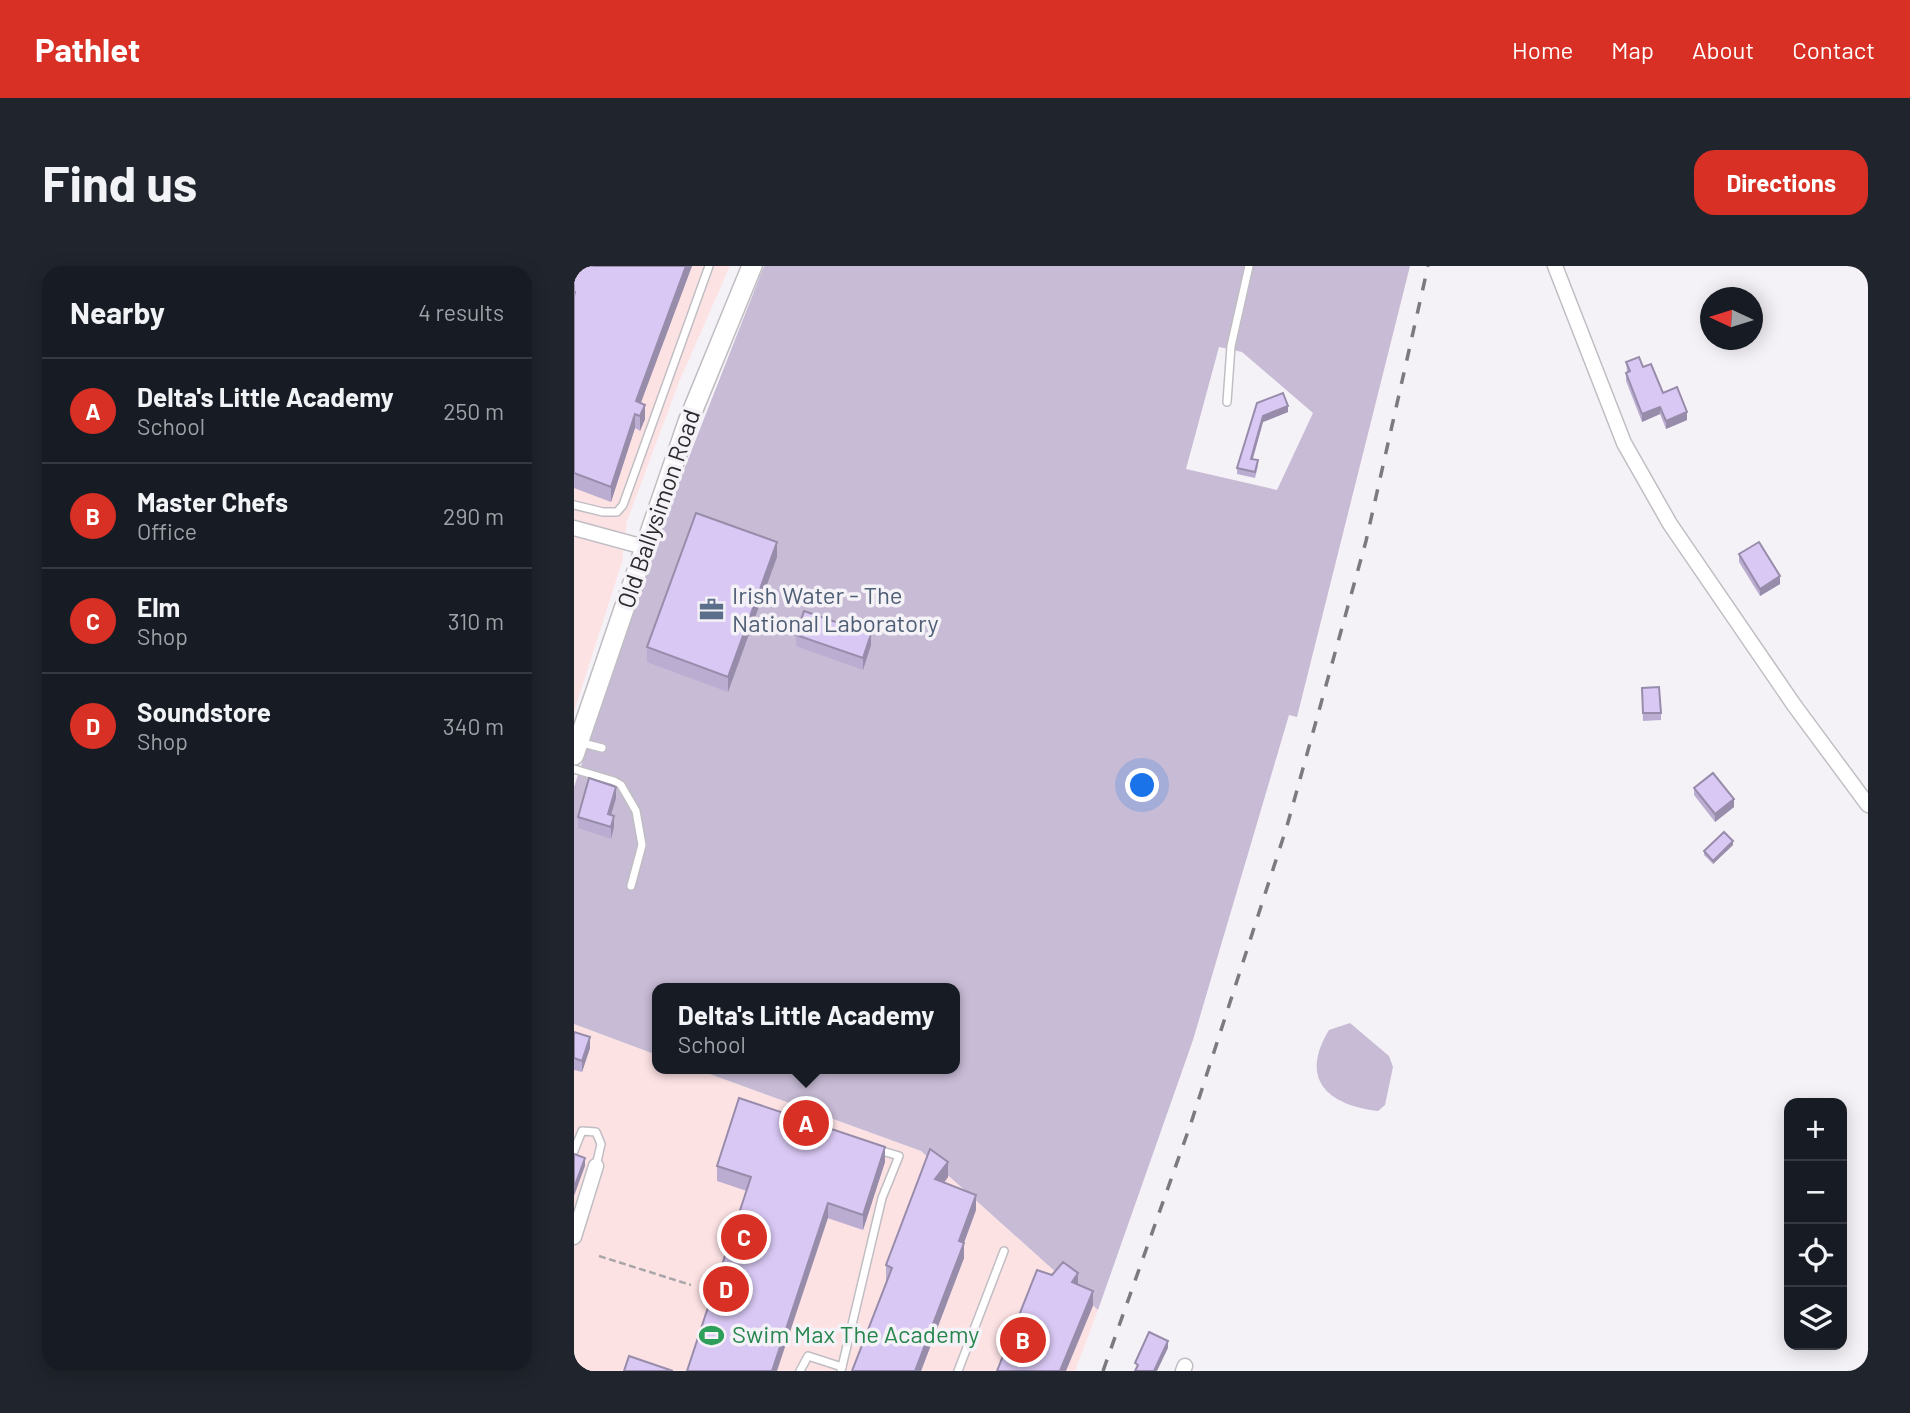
<!DOCTYPE html>
<html lang="en">
<head>
<meta charset="utf-8">
<style>
  :root { --surface:#171b24; --page:#20242c; --text:#f1f3f6; --muted:#9ea1a6; --line:#363941; --accent:#d93025 }
  body { margin:0; font-family:Barlow,sans-serif; background:var(--page); color:var(--text) }
  .controls { position:absolute; right:21px; bottom:21px; display:grid; overflow:hidden; border-radius:14px; box-shadow:0 4px 18px #0003 }
  .controls button { width:63px; height:63px; display:grid; place-items:center; padding:0; border:0; border-bottom:2px solid var(--line); background:var(--surface); color:var(--text); font:35px sans-serif }
  .compass { position:absolute; left:1126px; top:21px; width:63px; height:63px; border-radius:50%; background:var(--surface); box-shadow:0 4px 18px #0003; rotate:274deg }
  .you { position:absolute; left:569px; top:520px; width:24px; height:24px; margin:-18px; border:5px solid #fff; border-radius:50%; background:#1a73e8; box-shadow:0 0 0 10px #1a73e833 }
  .badge { display:grid; place-items:center; width:46px; height:46px; border-radius:50%; background:var(--accent); color:#fff; font-size:23px; font-weight:700 }
  .pin { position:absolute; translate:-50% -50%; border:4px solid #fff; box-shadow:0 2px 7px #0006 }
  .popup { position:absolute; left:78px; top:717px; width:308px; height:91px; box-sizing:border-box; display:grid; place-content:center; border-radius:14px; background:var(--surface); filter:drop-shadow(0 2px 5px #0005); font-size:23px; white-space:nowrap; color:var(--muted) }
  .popup b { font-size:26px; color:var(--text) }
  .popup::after { content:''; position:absolute; left:50%; top:100%; margin-left:-14px; border:14px solid transparent; border-top-color:var(--surface) }
  .list { margin:0; padding:0; list-style:none }
  h2 { display:flex; justify-content:space-between; align-items:center; height:91px; margin:0; padding:0 28px; font-size:30px }
  h2 small { font-size:23px; font-weight:400; color:var(--muted) }
  .list li { display:grid; grid-template-columns:46px 1fr auto; gap:21px; align-items:center; box-sizing:border-box; height:105px; padding:0 28px; border-top:2px solid var(--line) }
  .list b { display:block; font-size:26px; white-space:nowrap }
  .list p { margin:0; font-size:23px; white-space:nowrap; color:var(--muted) }
  .list em { font-size:23px; font-style:normal; color:var(--muted) }
  .icon { flex:none; width:38px; height:38px; fill:none; stroke:currentColor; stroke-width:2; stroke-linecap:round; stroke-linejoin:round }
  .map { position:relative; flex:none; width:1294px; height:1105px; overflow:hidden; border-radius:21px }
  header { display:flex; align-items:center; gap:42px; box-sizing:border-box; height:98px; padding:0 35px; background:var(--accent); color:#fff }
  header strong { font-size:33px }
  nav { display:flex; gap:38px; margin-inline-start:auto; font-size:24px }
  .intro { display:flex; align-items:center; justify-content:space-between; box-sizing:border-box; height:168px; padding:0 42px }
  h1 { margin:0; font-size:49px }
  .button { padding:18px 32px; border-radius:21px; background:var(--accent); color:#fff; font-size:24px; font-weight:700 }
  main { display:flex; gap:42px; padding:0 42px }
  aside { flex:1; background:var(--surface); border-radius:21px; box-shadow:0 4px 18px #0003 }
  .map>svg:first-child { display:block }
</style>
</head>
<body>
<header>
<strong>Pathlet</strong>
<nav><a>Home</a><a>Map</a><a>About</a><a>Contact</a></nav>
</header>
<div class="intro"><h1>Find us</h1><a class="button">Directions</a></div>
<main>
<aside>
<h2>Nearby<small>4 results</small></h2>
<ul class="list">
<li><span class="badge">A</span><div><b>Delta's Little Academy</b><p>School</p></div><em>250 m</em></li>
<li><span class="badge">B</span><div><b>Master Chefs</b><p>Office</p></div><em>290 m</em></li>
<li><span class="badge">C</span><div><b>Elm</b><p>Shop</p></div><em>310 m</em></li>
<li><span class="badge">D</span><div><b>Soundstore</b><p>Shop</p></div><em>340 m</em></li>
</ul>
</aside>
<div class="map">
<svg width="1294" height="1105" viewBox="0 0 1294 1105">
  <rect width="100%" height="100%" fill="#f5f2f7"/>
  <!-- commercial -->
  <g fill="#fde2e4">
    <polygon points="0,0 156,0 105,116 53,255 48,296 0,446"/>
    <polygon points="0,758 83,789 83,803 122,803 347,885 524,1044 501,1105 0,1105"/>
  </g>
  <!-- green -->
  <g fill="#c7bbd5" fill-rule="evenodd">
    <path d="M190,0H836L723,451L715,449L619,774L524,1044L347,885L122,803H381V722H83V789L0,758V521L80,280ZM645,81L668,86L739,147L703,224L612,203Z"/>
    <path d="M776,757L815,790L819,801L811,839L804,845C753,839 725,813 755,764Z"/>
  </g>
  <g fill="none" stroke-linecap="round" stroke-linejoin="round">
    <defs>
      <g id="service">
        <polyline points="653,136 657,80 675,0"/>
        <polyline points="0,239 29,246 43,246 49,239 135,0"/>
        <polyline points="5,476 28,482"/>
        <polyline points="0,503 40,515 47,519 62,545 68,579 57,620"/>
        <polyline points="0,885 8,865 22,866 27,878 22,900"/>
        <polyline points="226,1105 234,1090 268,1101"/>
        <polyline points="267,1105 308,932 325,890 305,884"/>
        <polyline points="384,1105 430,985"/>
      </g>
      <g id="minor">
        <polyline points="981,0 1050,177 1096,258 1220,439 1294,539"/>
        <polyline points="0,262 70,281"/>
        <polyline points="0,971 22,900"/>
        <polyline points="609,1105 611,1100"/>
      </g>
      <polyline id="tertiary" points="0,489 114,156 178,0"/>
    </defs>
    <!-- service casing -->
    <use href="#service" stroke="#c0bec3" stroke-width="10"/>
    <!-- minor casing -->
    <use href="#minor" stroke="#c0bec3" stroke-width="17"/>
    <!-- tertiary casing -->
    <use href="#tertiary" stroke="#c0bec3" stroke-width="22"/>
    <!-- path -->
    <polyline stroke="#a8a6a9" stroke-width="2.5" stroke-dasharray="7 3.5" stroke-linecap="butt" points="25,990 117,1019"/>
    <!-- service -->
    <use href="#service" stroke="#fff" stroke-width="7"/>
    <!-- minor -->
    <use href="#minor" stroke="#fff" stroke-width="14"/>
    <!-- tertiary -->
    <use href="#tertiary" stroke="#fff" stroke-width="19"/>
    <!-- rail -->
    <polyline stroke="#7c7a7d" stroke-width="3.5" stroke-dasharray="12 12" stroke-linecap="butt" points="529,1105 617,857 713,560 792,275 854,0"/>
  </g>
  <!-- wall -->
  <g fill="#bbacd2">
    <polygon points="0,0 118,0 66,137 71,153 66,165 61,162 37,236 0,222"/>
    <polygon points="1052,96 1069,101 1089,127 1113,154 1092,163 1086,148 1068,156 1052,115 1052,107 1053,106"/>
    <polygon points="683,137 714,146 689,156 679,193 684,200 681,212 663,208 663,202"/>
    <polygon points="1165,288 1206,318 1186,330 1165,296"/>
    <polygon points="203,291 154,426 73,396 73,381"/>
    <polygon points="222,369 297,379 289,404 222,380"/>
    <polygon points="1068,422 1087,447 1087,454 1069,455"/>
    <polygon points="1120,522 1160,541 1141,556 1120,529"/>
    <polygon points="42,532 37,549 40,561 37,573 4,562 4,551"/>
    <polygon points="1159,579 1139,598 1130,589 1130,585"/>
    <polygon points="0,766 16,782 8,806 0,804"/>
    <polygon points="356,883 374,911 370,917 402,944 390,977 390,992 347,1105 278,1105 313,1015 312,1014 312,999"/>
    <polygon points="311,896 289,964 143,915 143,900"/>
  </g>
  <!-- shaded-wall -->
  <g fill="#988cab">
    <polygon points="112,0 118,0 62,150 62,135"/>
    <polygon points="71,139 71,153 66,165 66,150"/>
    <polygon points="714,140 714,146 689,156 677,198 677,193 689,150"/>
    <polygon points="1086,141 1086,148 1068,156 1068,148"/>
    <polygon points="1113,146 1113,154 1092,163 1092,155"/>
    <polygon points="61,148 61,162 37,236 37,221"/>
    <polygon points="203,276 203,291 154,426 154,411"/>
    <polygon points="1206,310 1206,318 1186,330 1186,323"/>
    <polygon points="297,368 297,379 289,404 289,392"/>
    <polygon points="42,521 42,532 34,559 34,548"/>
    <polygon points="1160,533 1160,541 1141,556 1141,548"/>
    <polygon points="40,550 40,561 37,573 37,561"/>
    <polygon points="1159,575 1159,579 1139,598 1139,595"/>
    <polygon points="16,771 16,782 8,806 8,795"/>
    <polygon points="311,881 311,896 289,964 289,949"/>
    <polygon points="11,892 11,900 0,930 0,922"/>
    <polygon points="374,896 374,911 361,928 361,913"/>
    <polygon points="402,929 402,944 385,990 385,975"/>
    <polygon points="254,937 254,952 203,1105 198,1105"/>
    <polygon points="390,977 390,992 347,1105 341,1105"/>
    <polygon points="504,1007 504,1022 498,1016"/>
    <polygon points="519,1025 519,1040 492,1105 486,1105"/>
    <polygon points="594,1075 594,1082 583,1105 580,1105"/>
  </g>
  <!-- building -->
  <g fill="#d9c8f4" stroke="#988cab" stroke-width="2">
    <polygon points="0,0 112,0 62,135 71,139 66,150 61,148 37,221 0,207 0,30 1,26 0,26"/>
    <polygon points="1065,91 1069,101 1077,98 1089,127 1103,121 1113,146 1092,155 1086,141 1068,148 1052,107 1056,105 1052,96"/>
    <polygon points="709,127 714,140 689,150 677,193 684,194 681,206 663,202 683,137"/>
    <polygon points="122,247 203,276 154,411 73,381"/>
    <polygon points="1185,276 1206,310 1186,323 1165,288"/>
    <polygon points="230,345 297,368 289,392 222,369"/>
    <polygon points="1085,421 1087,447 1069,447 1068,422"/>
    <polygon points="1139,507 1160,533 1141,548 1120,522"/>
    <polygon points="15,512 42,521 34,548 40,550 37,561 4,551"/>
    <polygon points="1150,566 1159,575 1139,595 1130,585"/>
    <polygon points="0,766 16,771 8,795 0,792"/>
    <polygon points="165,832 311,881 289,949 254,937 198,1105 113,1105 177,911 143,900"/>
    <polygon points="356,883 374,896 361,913 402,929 385,975 390,977 341,1105 278,1105 318,1002 312,999"/>
    <polygon points="0,888 11,892 0,922"/>
    <polygon points="489,996 504,1007 498,1016 519,1025 486,1105 423,1105 463,1004 478,1009"/>
    <polygon points="575,1066 594,1075 580,1105 561,1105 564,1099 561,1097"/>
    <polygon points="55,1090 99,1105 50,1105"/>
  </g>
  <!-- icons -->
  <defs>
    <symbol id="office-bare" viewBox="-9 -9 18 18"><path d="M-6-3h4V-5.5h4V-3h4V5H-6ZM-1-4.5V-3h2v-1.5ZM-6 0V1H6V0Z" fill="#5c6f8a" stroke="#f5f2f7" stroke-width="2.5" paint-order="stroke"/></symbol>
    <symbol id="stadium-bare" viewBox="-9 -9 18 18"><path d="M0-5a6.5 5 0 1 0 0 10a6.5 5 0 1 0 0-10ZM-3.5-1.8h7v3.6h-7Z" fill="#2e9e5b" stroke="#f5f2f7" stroke-width="2.5" paint-order="stroke"/></symbol>
  </defs>
  <g fill-rule="evenodd">
    <use href="#office-bare" x="120" y="326" width="35" height="35"/>
    <use href="#stadium-bare" x="120" y="1052" width="35" height="35"/>
  </g>
  <g text-anchor="middle" stroke-width="7" stroke-linejoin="round" paint-order="stroke">
    <!-- street labels -->
    <g font-size="24" fill="#2a292b" stroke="#f5f2f7">
      <text transform="translate(85 243) rotate(-71)" y="8">Old Ballysimon Road</text>
    </g>
    <!-- service labels -->
    <g font-size="24" fill="#4e5e75" stroke="#f5f2f7" text-anchor="start">
      <text x="158" y="338">Irish Water - The<tspan x="158" dy="28">National Laboratory</tspan></text>
    </g>
    <!-- leisure labels -->
    <g font-size="24" fill="#27864d" stroke="#f5f2f7" text-anchor="start">
      <text x="158" y="1077">Swim Max The Academy</text>
    </g>
  </g>
</svg>
<div class="controls">
<button>+</button>
<button>−</button>
<button><svg class="icon" aria-label="locate" viewBox="0 0 24 24"><circle cx="12" cy="12" r="6"/><path d="M12 2v4M12 18v4M2 12h4M18 12h4"/></svg></button>
<button><svg class="icon" aria-label="layers" viewBox="0 0 24 24"><path d="M12 4l9 5-9 5-9-5zM3 14l9 5 9-5"/></svg></button>
</div>
<svg class="compass" viewBox="-18 -18 36 36"><path d="M0-13l5 13h-10z" fill="#e53935"/><path d="M0 13l5-13h-10z" fill="#9ea1a6"/></svg>
<div class="you"></div>
<div class="pin badge" style="left:232px;top:857px">A</div>
<div class="popup"><b>Delta's Little Academy</b>School</div>
<div class="pin badge" style="left:449px;top:1074px">B</div>
<div class="pin badge" style="left:170px;top:971px">C</div>
<div class="pin badge" style="left:152px;top:1023px">D</div>
</div>
</main>
</body>
</html>
